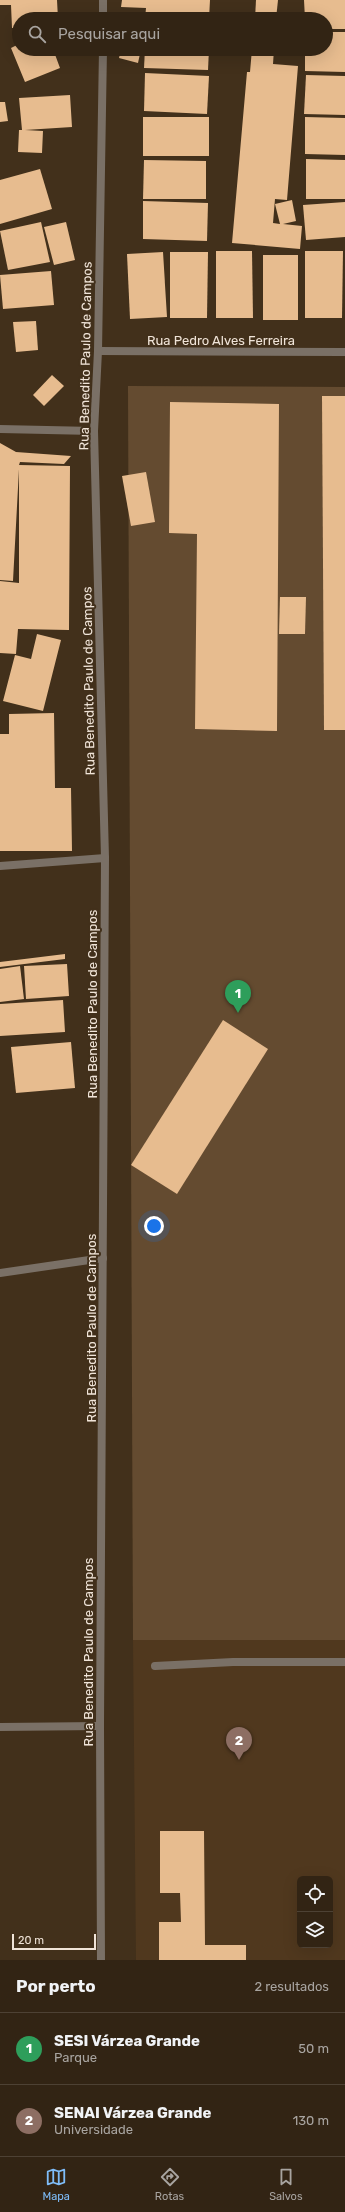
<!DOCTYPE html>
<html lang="pt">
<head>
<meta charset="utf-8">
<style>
  :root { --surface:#322414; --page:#3a2c1d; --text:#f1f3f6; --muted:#a8a4a0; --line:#4d4134; --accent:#7fbdf9 }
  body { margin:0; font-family:Rubik,sans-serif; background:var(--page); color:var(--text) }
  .controls { position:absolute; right:12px; bottom:12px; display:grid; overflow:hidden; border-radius:6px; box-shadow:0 4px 16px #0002 }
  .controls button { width:36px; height:36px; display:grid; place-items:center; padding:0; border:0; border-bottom:1px solid var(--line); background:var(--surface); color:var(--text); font:20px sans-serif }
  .scale { position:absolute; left:12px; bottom:10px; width:84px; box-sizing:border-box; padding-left:4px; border:2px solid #f0e4d8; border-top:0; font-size:11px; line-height:14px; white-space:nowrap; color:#f0e4d8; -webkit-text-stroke:3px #42301b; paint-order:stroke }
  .you { position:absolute; left:154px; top:1226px; width:14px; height:14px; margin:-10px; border:3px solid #fff; border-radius:50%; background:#1a73e8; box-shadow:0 0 0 6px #1a73e833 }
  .badge { display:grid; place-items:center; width:26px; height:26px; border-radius:50%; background:var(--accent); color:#fff; font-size:13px; font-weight:700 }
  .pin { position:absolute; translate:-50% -33px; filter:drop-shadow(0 1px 2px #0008) }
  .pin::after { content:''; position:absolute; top:21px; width:14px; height:12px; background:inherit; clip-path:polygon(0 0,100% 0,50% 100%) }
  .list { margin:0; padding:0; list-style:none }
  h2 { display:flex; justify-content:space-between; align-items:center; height:52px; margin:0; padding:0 16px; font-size:17px }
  h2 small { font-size:13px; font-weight:400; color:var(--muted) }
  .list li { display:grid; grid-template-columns:26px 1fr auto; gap:12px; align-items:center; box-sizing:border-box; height:72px; padding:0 16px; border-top:1px solid var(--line) }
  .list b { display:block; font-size:15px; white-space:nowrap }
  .list p { margin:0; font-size:13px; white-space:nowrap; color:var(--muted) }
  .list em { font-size:13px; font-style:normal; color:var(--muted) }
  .icon { flex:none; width:22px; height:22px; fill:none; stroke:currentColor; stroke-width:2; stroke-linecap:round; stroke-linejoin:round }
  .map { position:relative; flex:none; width:345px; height:1960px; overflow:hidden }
  .search { position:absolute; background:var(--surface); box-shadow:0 4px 16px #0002; left:12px; right:12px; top:12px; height:44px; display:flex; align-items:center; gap:10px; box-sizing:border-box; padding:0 14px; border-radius:22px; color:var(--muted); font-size:15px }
  .sheet { height:196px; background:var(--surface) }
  nav { display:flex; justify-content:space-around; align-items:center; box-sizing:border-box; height:56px; border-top:1px solid var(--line); background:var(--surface); font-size:11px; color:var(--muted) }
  nav a { display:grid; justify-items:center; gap:2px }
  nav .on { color:var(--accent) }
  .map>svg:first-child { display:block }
</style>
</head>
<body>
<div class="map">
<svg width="345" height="1960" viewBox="0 0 345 1960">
  <rect width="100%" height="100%" fill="#42301b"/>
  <!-- built -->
  <path fill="#50381e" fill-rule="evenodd" d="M133,1640H345V1960H136ZM300,1879H330V1945H300Z"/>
  <!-- green -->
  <polygon fill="#644b30" points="128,386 345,387 345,1640 133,1640"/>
  <!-- building -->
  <g fill="#e7bc8f">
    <polygon points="0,0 57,0 58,19 19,19 19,28 12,28 11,5 0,5"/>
    <polygon points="122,0 210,0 209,19 145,19 146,8 121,7"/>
    <polygon points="256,0 278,0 276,19 255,19"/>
    <polygon points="304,0 345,0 345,29 326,29 326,19 305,19"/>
    <polygon points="326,32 345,32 345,72 305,71 305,49 326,49"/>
    <polygon points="19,44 19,49 53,49 60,68 25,82 11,48"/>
    <polygon points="121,49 141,49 138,63 119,58"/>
    <polygon points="145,49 209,49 208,70 144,68"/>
    <polygon points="252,49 274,49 273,64 298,66 287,200 275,199 273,223 280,224 275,204 292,200 296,221 283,224 302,226 300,249 232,243 247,72 250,72"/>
    <polygon points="145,73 209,76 207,114 144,111"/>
    <polygon points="306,75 345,76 345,115 304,114"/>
    <polygon points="70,95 72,127 25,130 43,131 42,153 18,152 19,130 22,130 19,98"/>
    <polygon points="0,102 5,102 8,121 0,122"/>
    <rect x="143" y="117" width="66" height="39"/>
    <polygon points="305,117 345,118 345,155 305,154"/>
    <polygon points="306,159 345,160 345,199 306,199"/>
    <polygon points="144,160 206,161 206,199 143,199"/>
    <polygon points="40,169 52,209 0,224 0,180"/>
    <polygon points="143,201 208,203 207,241 143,239"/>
    <polygon points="345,202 345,237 306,240 303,205"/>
    <polygon points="41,222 50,262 8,270 0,231"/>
    <polygon points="66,222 75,260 54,265 44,227"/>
    <polygon points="216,251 252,251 253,318 216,318"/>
    <polygon points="305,251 343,251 342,318 305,318"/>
    <polygon points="163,252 167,317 130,319 127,254"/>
    <polygon points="170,252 208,252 207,318 170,318"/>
    <rect x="263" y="255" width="35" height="65"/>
    <polygon points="51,271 54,305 3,309 0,275"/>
    <polygon points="36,321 38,350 16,352 13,322"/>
    <polygon points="52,375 64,386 44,406 33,395"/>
    <polygon points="322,396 345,396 345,730 324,730"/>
    <polygon points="170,402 279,404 277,731 195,729 197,534 169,533"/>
    <polygon points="0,443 16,452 71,456 64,464 20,462 19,465 70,466 69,630 18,629 16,654 0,653 0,581 19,583 19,469 13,581 0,580"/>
    <polygon points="146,472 155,522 131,526 122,476"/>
    <polygon points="280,597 306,597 305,634 279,634"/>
    <polygon points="37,634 61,640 43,711 3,701 15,655 31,659"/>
    <polygon points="54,713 55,788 71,788 72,851 0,851 0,734 9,734 9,714"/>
    <polygon points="65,954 65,959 0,967 0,962"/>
    <polygon points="67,964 69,996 26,999 24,966"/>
    <polygon points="20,966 24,999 0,1002 0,969"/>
    <polygon points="63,1000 65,1032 0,1036 0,1004"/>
    <polygon points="223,1020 268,1049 177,1194 131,1165"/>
    <polygon points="71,1042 75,1088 16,1093 11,1047"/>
    <polygon points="160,1831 204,1831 205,1945 246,1945 246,1960 159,1960 159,1922 181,1922 180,1893 160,1893"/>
  </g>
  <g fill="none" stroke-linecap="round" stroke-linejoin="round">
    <!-- lane -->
    <polyline stroke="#7a7066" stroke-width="8" points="155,1666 233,1662 345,1662"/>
    <!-- street -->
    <g stroke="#7a7066" stroke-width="8">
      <polyline points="103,19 103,0"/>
      <polyline points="98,351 345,352"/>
      <polyline points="0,429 94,431"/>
      <polyline points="0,866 105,858"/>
      <polyline points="0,1273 103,1258"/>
      <polyline points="0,1727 100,1726"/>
      <polyline points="101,1960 100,1726 105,858 94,431 98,351 103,49"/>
    </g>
  </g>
  <g text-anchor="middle" stroke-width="4" stroke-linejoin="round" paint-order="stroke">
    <!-- street labels -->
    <g font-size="13" fill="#f0e4d8" stroke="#42301b">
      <text x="221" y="345">Rua Pedro Alves Ferreira</text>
      <text transform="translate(85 356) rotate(-89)" y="5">Rua Benedito Paulo de Campos</text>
      <text transform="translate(88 681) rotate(-91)" y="5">Rua Benedito Paulo de Campos</text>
      <text transform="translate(92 1004) rotate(-90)" y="5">Rua Benedito Paulo de Campos</text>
      <text transform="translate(91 1328) rotate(-90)" y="5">Rua Benedito Paulo de Campos</text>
      <text transform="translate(88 1652) rotate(-90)" y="5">Rua Benedito Paulo de Campos</text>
    </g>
  </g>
</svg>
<div class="controls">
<button><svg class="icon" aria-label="locate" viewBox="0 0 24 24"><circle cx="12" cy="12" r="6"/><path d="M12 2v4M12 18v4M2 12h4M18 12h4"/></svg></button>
<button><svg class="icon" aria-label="layers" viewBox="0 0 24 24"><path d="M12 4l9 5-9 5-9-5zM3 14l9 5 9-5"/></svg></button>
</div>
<div class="scale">20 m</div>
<div class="you"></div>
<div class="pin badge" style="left:238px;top:1013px;background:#2e9e5b">1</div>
<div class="pin badge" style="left:239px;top:1760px;background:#8d6e63">2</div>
<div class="search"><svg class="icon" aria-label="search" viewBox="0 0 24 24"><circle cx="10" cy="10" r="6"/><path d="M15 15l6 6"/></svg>Pesquisar aqui</div>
</div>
<section class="sheet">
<h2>Por perto<small>2 resultados</small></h2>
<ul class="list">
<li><span class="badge" style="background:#2e9e5b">1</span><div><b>SESI Várzea Grande</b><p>Parque</p></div><em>50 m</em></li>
<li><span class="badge" style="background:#8d6e63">2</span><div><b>SENAI Várzea Grande</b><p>Universidade</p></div><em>130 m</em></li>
</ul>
</section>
<nav>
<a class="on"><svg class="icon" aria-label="map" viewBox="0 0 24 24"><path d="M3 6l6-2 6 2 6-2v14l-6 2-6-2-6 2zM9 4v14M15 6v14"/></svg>Mapa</a>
<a><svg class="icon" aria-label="directions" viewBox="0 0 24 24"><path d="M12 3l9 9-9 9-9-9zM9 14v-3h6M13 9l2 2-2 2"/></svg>Rotas</a>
<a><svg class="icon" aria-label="saved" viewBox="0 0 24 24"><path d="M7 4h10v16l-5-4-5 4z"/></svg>Salvos</a>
</nav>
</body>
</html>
